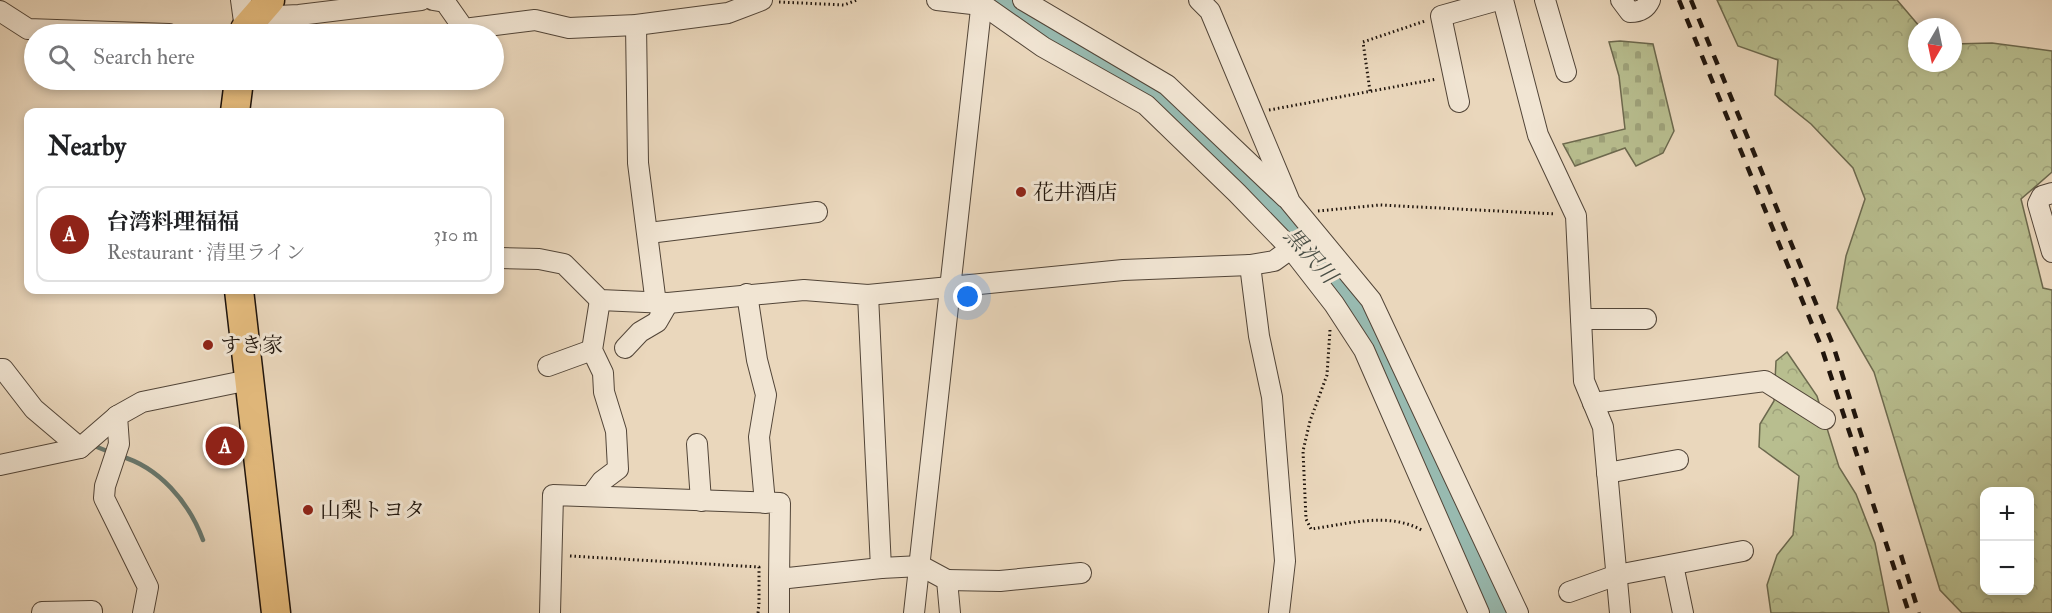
<!DOCTYPE html>
<html lang="en">
<head>
<meta charset="utf-8">
<style>
  :root { --surface:#fff; --page:#f2f2f2; --text:#202124; --muted:#757577; --line:#e0e0e0; --accent:#8f2418 }
  body { margin:0; font-family:"IM FELL Double Pica","Noto Serif JP",serif; background:var(--page); color:var(--text) }
  .controls { position:absolute; right:18px; bottom:18px; display:grid; overflow:hidden; border-radius:12px; box-shadow:0 3px 9px #0003 }
  .controls button { width:54px; height:54px; display:grid; place-items:center; padding:0; border:0; border-bottom:2px solid var(--line); background:var(--surface); color:var(--text); font:30px sans-serif }
  .compass { position:absolute; left:1908px; top:18px; width:54px; height:54px; border-radius:50%; background:var(--surface); box-shadow:0 3px 9px #0003; rotate:189deg }
  .you { position:absolute; left:968px; top:297px; width:21px; height:21px; margin:-15px; border:4px solid #fff; border-radius:50%; background:#1a73e8; box-shadow:0 0 0 9px #1a73e833 }
  .badge { display:grid; place-items:center; width:39px; height:39px; border-radius:50%; background:var(--accent); color:#fff; font-size:20px; font-weight:700 }
  .pin { position:absolute; translate:-50% -50%; border:3px solid #fff; box-shadow:0 2px 6px #0006 }
  .list { margin:0; padding:0; list-style:none }
  h2 { display:flex; justify-content:space-between; align-items:center; height:78px; margin:0; padding:0 24px; font-size:26px }
  h2 small { font-size:20px; font-weight:400; color:var(--muted) }
  .list li { display:grid; grid-template-columns:39px 1fr auto; gap:18px; align-items:center; box-sizing:border-box; height:96px; margin:0 12px 12px; padding:0 12px; border:2px solid var(--line); border-radius:12px }
  .list b { display:block; font-size:22px; white-space:nowrap }
  .list p { margin:0; font-size:20px; white-space:nowrap; color:var(--muted) }
  .list em { font-size:20px; font-style:normal; color:var(--muted) }
  .icon { flex:none; width:33px; height:33px; fill:none; stroke:currentColor; stroke-width:2; stroke-linecap:round; stroke-linejoin:round }
  .map { position:relative; flex:none; width:2052px; height:613px; overflow:hidden }
  .search { position:absolute; background:var(--surface); box-shadow:0 3px 9px #0003; left:24px; top:24px; width:480px; height:66px; display:flex; align-items:center; gap:15px; box-sizing:border-box; padding:0 21px; border-radius:33px; color:var(--muted); font-size:22px }
  .panel { position:absolute; background:var(--surface); box-shadow:0 3px 9px #0003; left:24px; top:108px; width:480px; height:186px; border-radius:12px }
  .map>svg:first-child { display:block }
</style>
</head>
<body>
<div class="map">
<svg width="2052" height="613" viewBox="0 0 2052 613">
  <defs>
    <pattern id="forest-crowns" width="20" height="18" patternUnits="userSpaceOnUse" patternTransform="scale(1.5)"><rect width="20" height="18" fill="#b8be8f"/><path d="M2 6a3 3 0 1 1 6 0M12 15a3 3 0 1 1 6 0" fill="none" stroke="#9ea27a"/></pattern>
    <pattern id="cemetery-stones" width="16" height="16" patternUnits="userSpaceOnUse" patternTransform="scale(1.5)"><rect width="16" height="16" fill="#b8be8f"/><path d="M2 7V4a2 2 0 0 1 4 0v3zM10 15v-3a2 2 0 0 1 4 0v3z" fill="#9ea27a"/></pattern>
  </defs>
  <rect width="100%" height="100%" fill="#ead7bc"/>
  <filter id="stains"><feTurbulence type="fractalNoise" baseFrequency=".00333" numOctaves="4"/><feColorMatrix values="0 0 0 0 .2 0 0 0 0 .09 0 0 0 0 .02 0 0 0 .5 -.17"/></filter>
  <radialGradient id="worn" r=".72"><stop offset=".6" stop-color="#630" stop-opacity="0"/><stop offset="1" stop-color="#630" stop-opacity=".3"/></radialGradient>
  <!-- forest -->
  <g fill="url(#forest-crowns)" stroke="#6c694e" stroke-width="1.5" fill-rule="evenodd">
    <path d="M1717,0H1897L1920,27H1917V63H1953V44L1992,43L2052,51V172L2021,199L2043,288L2052,290V613H1962L1940,590L1874,372L1837,308L1846,256L1865,199L1853,168L1811,124L1775,95L1778,60L1738,46ZM1984,492H2030V590H1984Z"/>
    <polygon points="1787,352 1817,396 1839,467 1856,494 1875,543 1889,613 1771,613 1767,585 1777,555 1793,535 1799,476 1759,447 1760,424 1774,401 1776,361"/>
  </g>
  <!-- cemetery -->
  <polygon fill="url(#cemetery-stones)" stroke="#6c694e" stroke-width="1.5" points="1620,41 1653,44 1674,131 1663,153 1636,166 1625,148 1575,166 1563,144 1625,129 1619,76 1609,42"/>
  <g fill="none" stroke-linecap="round" stroke-linejoin="round">
    <!-- stream -->
    <g stroke="#68786e" stroke-width="4.5">
      <polyline points="92,445 112,453"/>
      <path d="M120,456C159,467 189,502 203,540"/>
    </g>
    <!-- river -->
    <polyline stroke="#98bab0" stroke-width="28" points="1001,0 1058,39 1140,87 1181,122 1258,196 1313,254 1355,307 1493,613"/>
    <defs>
      <g id="minor">
        <polyline points="241,0 245,29"/>
        <polyline points="433,0 445,2 464,29 535,20 569,28 636,25 728,13 762,0"/>
        <polyline points="937,0 981,5"/>
        <polyline points="976,0 1043,47 1146,105 1237,193 1292,250 1334,304 1364,350 1479,613"/>
        <polyline points="1023,0 1167,85 1286,198"/>
        <polyline points="1199,0 1210,11 1290,202 1371,300 1518,613"/>
        <polyline points="1503,0 1538,135 1576,216 1584,381 1603,427 1620,613"/>
        <polyline points="1545,0 1566,72"/>
        <path d="M1621,0L1630,12C1640,12 1646,9 1650,0"/>
        <polyline points="0,11 28,29 169,34"/>
        <polyline points="255,17 299,15 421,0"/>
        <polyline points="636,25 638,163 656,304"/>
        <polyline points="1459,102 1441,16 1498,0"/>
        <polyline points="2052,193 2042,196 2038,204 2052,252"/>
        <polyline points="649,233 817,212"/>
        <polyline points="500,258 539,259 564,264 600,300 668,303 804,290 868,295 881,568 921,566 947,580 950,613"/>
        <polyline points="1250,265 1259,336 1272,397 1285,561 1279,613"/>
        <polyline points="747,294 757,360 766,395 759,437 765,503"/>
        <polyline points="868,295 1123,270 1250,265 1274,261 1299,243"/>
        <polyline points="1581,319 1646,319"/>
        <polyline points="625,348 640,332 657,322 668,303"/>
        <polyline points="548,366 592,350"/>
        <polyline points="0,369 3,369 34,409 80,448"/>
        <polyline points="1593,403 1765,381 1825,419"/>
        <polyline points="697,444 701,501"/>
        <polyline points="0,465 80,448 117,416"/>
        <polyline points="1607,473 1678,460"/>
        <polyline points="591,496 602,481 618,469 616,431 604,392 603,373 592,350 600,300"/>
        <polyline points="1673,565 1683,613"/>
        <polyline points="947,580 1000,581 1081,573"/>
        <polyline points="1569,592 1617,575 1743,551"/>
        <polyline points="42,612 92,611 92,613"/>
        <polyline points="143,613 148,587 104,498 105,486 119,444 117,416 142,402 249,380"/>
        <polyline points="550,613 553,495 780,503 779,579 881,568"/>
        <polyline points="779,613 779,579"/>
        <polyline points="914,613 982,0"/>
      </g>
      <g id="highway">
        <polyline points="244,34 245,29 270,0"/>
        <polyline points="235,112 239,80"/>
        <polyline points="239,290 276,613"/>
      </g>
    </defs>
    <!-- minor casing -->
    <use href="#minor" stroke="#524538" stroke-width="22"/>
    <!-- highway casing -->
    <use href="#highway" stroke="#1f140c" stroke-width="31"/>
    <!-- path -->
    <g stroke="#1f140c" stroke-width="3" stroke-dasharray="1.5 3" stroke-linecap="butt">
      <polyline points="779,2 844,5 857,0"/>
      <polyline points="1370,91 1363,42 1425,21"/>
      <polyline points="1269,110 1437,79"/>
      <polyline points="1318,211 1380,205 1556,214"/>
      <path d="M1330,330L1327,375L1310,421L1303,451L1306,519L1311,529C1347,524 1390,511 1423,531"/>
      <polyline points="570,556 759,567 759,604"/>
      <polyline points="758,613 759,604"/>
    </g>
    <!-- minor -->
    <use href="#minor" stroke="#f1e5d3" stroke-width="20"/>
    <!-- highway -->
    <use href="#highway" stroke="#e5bc7e" stroke-width="28"/>
    <!-- rail -->
    <g stroke="#1f140c" stroke-width="4.5" stroke-dasharray="10 10" stroke-linecap="butt">
      <polyline points="1679,0 1821,346 1909,613"/>
      <polyline points="1691,0 1833,345 1867,453"/>
      <polyline points="1901,555 1919,613"/>
    </g>
  </g>
  <!-- markers -->
  <g fill="#8f2418" stroke="#f1e5d3" stroke-width="2">
    <circle cx="1021" cy="192" r="6"/>
    <circle cx="208" cy="345" r="6"/>
    <circle cx="308" cy="510" r="6"/>
  </g>
  <g text-anchor="middle" stroke-width="6" stroke-linejoin="round" paint-order="stroke">
    <!-- poi labels -->
    <g font-size="21" fill="#1f140c" stroke="#f1e5d3" text-anchor="start">
      <text x="1033" y="199">花井酒店</text>
      <text x="220" y="352">すき家</text>
      <text x="320" y="517">山梨トヨタ</text>
    </g>
    <!-- water labels -->
    <g font-size="22" font-style="italic" fill="#494e45" stroke="#f1e5d3">
      <text transform="translate(1311 255) rotate(48)" y="8">黒沢川</text>
    </g>
  </g>
  <rect width="100%" height="100%" filter="url(#stains)"/>
  <rect width="100%" height="100%" fill="url(#worn)"/>
</svg>
<div class="controls">
<button>+</button>
<button>−</button>
</div>
<svg class="compass" viewBox="-18 -18 36 36"><path d="M0-13l5 13h-10z" fill="#e53935"/><path d="M0 13l5-13h-10z" fill="#757577"/></svg>
<div class="you"></div>
<div class="pin badge" style="left:225px;top:446px">A</div>
<div class="search"><svg class="icon" aria-label="search" viewBox="0 0 24 24"><circle cx="10" cy="10" r="6"/><path d="M15 15l6 6"/></svg>Search here</div>
<section class="panel">
<h2>Nearby<small></small></h2>
<ul class="list">
<li><span class="badge">A</span><div><b>台湾料理福福</b><p>Restaurant · 清里ライン</p></div><em>310 m</em></li>
</ul>
</section>
</div>
</body>
</html>
